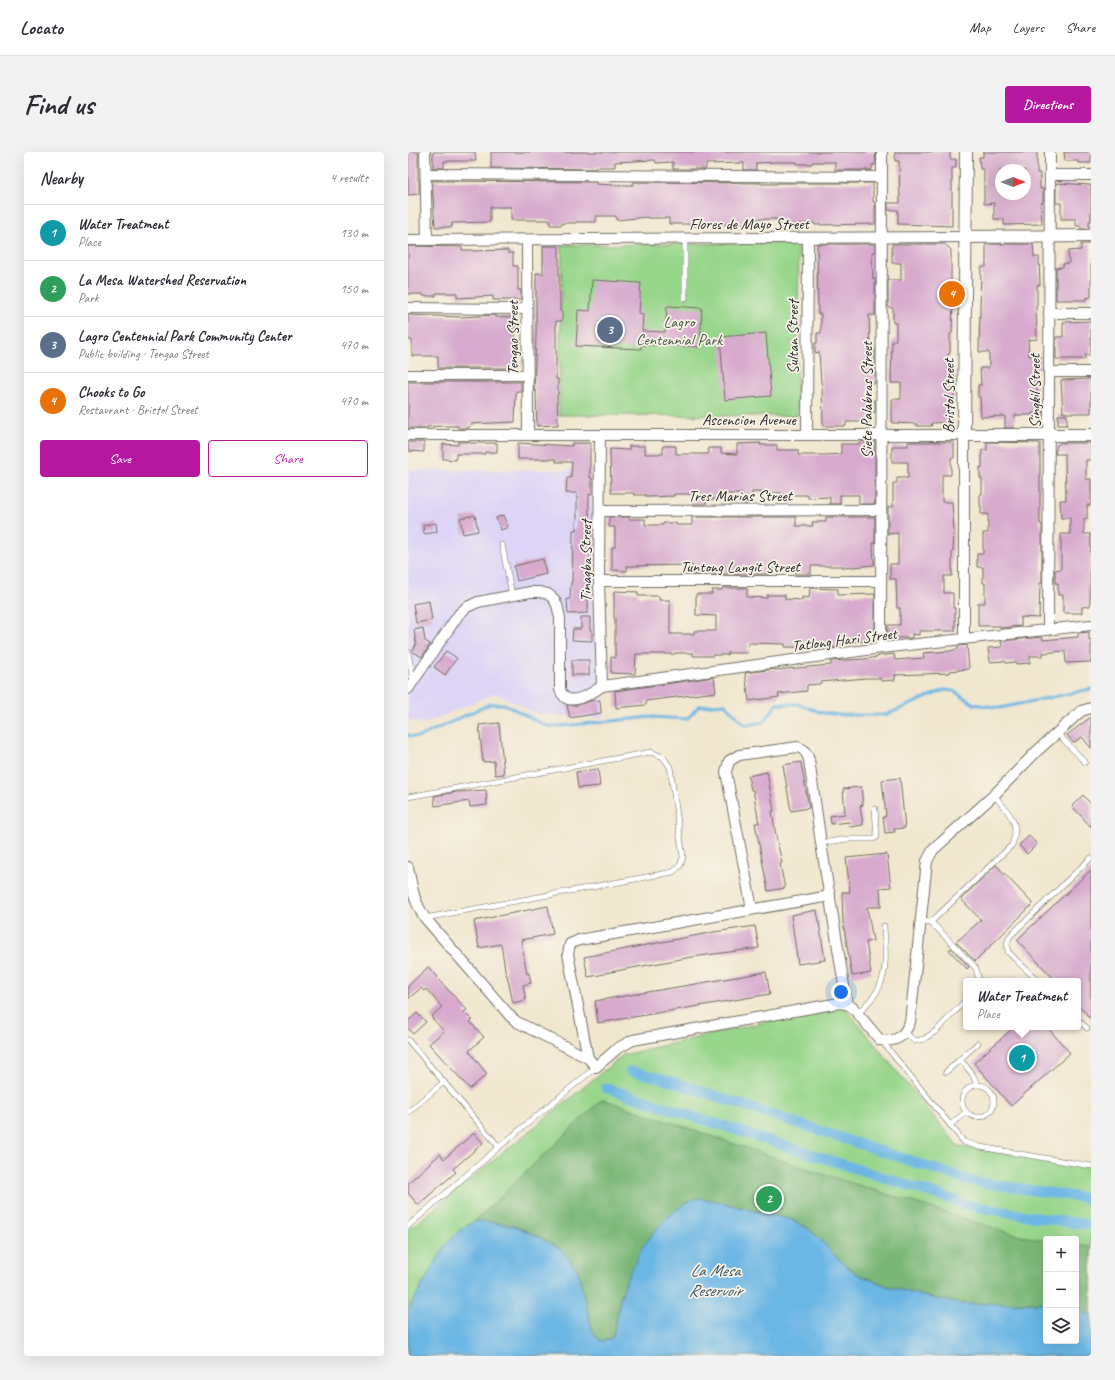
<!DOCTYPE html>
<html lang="en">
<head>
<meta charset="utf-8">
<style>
  :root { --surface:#fff; --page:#f2f2f3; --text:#2b2b33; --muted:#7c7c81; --line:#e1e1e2; --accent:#b5179e }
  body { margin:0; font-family:Caveat,sans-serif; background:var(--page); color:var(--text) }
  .controls { position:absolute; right:12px; bottom:12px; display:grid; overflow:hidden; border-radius:4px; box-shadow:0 4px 16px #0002 }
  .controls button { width:36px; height:36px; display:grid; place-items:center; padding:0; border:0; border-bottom:1px solid var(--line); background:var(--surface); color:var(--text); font:20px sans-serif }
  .compass { position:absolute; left:587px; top:12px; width:36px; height:36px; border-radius:50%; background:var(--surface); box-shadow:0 4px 16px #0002; rotate:90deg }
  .you { position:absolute; left:433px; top:840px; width:14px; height:14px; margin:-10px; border:3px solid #fff; border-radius:50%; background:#1a73e8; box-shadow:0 0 0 6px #1a73e833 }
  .badge { display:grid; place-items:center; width:26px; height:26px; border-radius:50%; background:var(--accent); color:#fff; font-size:13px; font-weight:700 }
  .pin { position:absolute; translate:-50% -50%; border:2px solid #fff; box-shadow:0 1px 4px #0006 }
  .popup { position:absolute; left:555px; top:826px; width:118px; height:52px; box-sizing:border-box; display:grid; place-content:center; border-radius:4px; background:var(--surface); filter:drop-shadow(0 1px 3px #0005); font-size:13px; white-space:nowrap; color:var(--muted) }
  .popup b { font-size:15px; color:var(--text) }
  .popup::after { content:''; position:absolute; left:50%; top:100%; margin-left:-8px; border:8px solid transparent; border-top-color:var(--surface) }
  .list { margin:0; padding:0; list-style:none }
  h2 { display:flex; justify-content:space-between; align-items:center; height:52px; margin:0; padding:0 16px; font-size:17px }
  h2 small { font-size:13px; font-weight:400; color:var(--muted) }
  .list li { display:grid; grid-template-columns:26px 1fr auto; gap:12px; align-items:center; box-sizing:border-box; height:56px; padding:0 16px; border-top:1px solid var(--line) }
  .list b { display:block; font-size:15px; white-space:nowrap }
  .list p { margin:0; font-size:13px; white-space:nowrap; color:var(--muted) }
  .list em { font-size:13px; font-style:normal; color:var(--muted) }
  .actions { display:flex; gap:8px; padding:12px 16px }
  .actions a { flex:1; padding:9px 0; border:1px solid var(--accent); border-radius:4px; text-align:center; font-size:14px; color:var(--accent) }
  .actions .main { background:var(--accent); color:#fff }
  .icon { flex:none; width:22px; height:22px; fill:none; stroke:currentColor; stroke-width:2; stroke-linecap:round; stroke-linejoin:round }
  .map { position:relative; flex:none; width:683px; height:1204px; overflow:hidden; border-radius:4px }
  header { display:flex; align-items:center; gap:24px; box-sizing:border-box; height:56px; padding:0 20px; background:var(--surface); border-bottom:1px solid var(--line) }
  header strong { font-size:19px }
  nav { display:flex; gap:22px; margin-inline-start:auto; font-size:14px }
  .intro { display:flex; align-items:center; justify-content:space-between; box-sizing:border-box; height:96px; padding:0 24px }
  h1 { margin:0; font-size:28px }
  .button { padding:10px 18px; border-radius:4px; background:var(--accent); color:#fff; font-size:14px; font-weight:700 }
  main { display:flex; gap:24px; padding:0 24px }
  aside { flex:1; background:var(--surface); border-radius:4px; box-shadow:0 4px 16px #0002 }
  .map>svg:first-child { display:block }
</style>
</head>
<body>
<header>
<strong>Locato</strong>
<nav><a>Map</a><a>Layers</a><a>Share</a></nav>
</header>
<div class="intro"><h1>Find us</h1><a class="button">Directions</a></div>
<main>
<aside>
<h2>Nearby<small>4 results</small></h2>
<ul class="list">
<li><span class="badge" style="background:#0f9aa8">1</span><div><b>Water Treatment</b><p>Place</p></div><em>130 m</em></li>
<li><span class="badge" style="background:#2e9e5b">2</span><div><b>La Mesa Watershed Reservation</b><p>Park</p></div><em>150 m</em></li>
<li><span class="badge" style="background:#5c6f8a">3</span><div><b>Lagro Centennial Park Community Center</b><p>Public building · Tengao Street</p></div><em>470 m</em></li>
<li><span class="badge" style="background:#e8710a">4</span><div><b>Chooks to Go</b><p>Restaurant · Bristol Street</p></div><em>470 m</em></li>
</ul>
<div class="actions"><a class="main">Save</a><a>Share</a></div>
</aside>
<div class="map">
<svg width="683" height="1204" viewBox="0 0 683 1204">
  <rect width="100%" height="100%" fill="#f7f3e8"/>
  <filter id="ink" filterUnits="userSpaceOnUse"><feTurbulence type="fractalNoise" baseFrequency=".025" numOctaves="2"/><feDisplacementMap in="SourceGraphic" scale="8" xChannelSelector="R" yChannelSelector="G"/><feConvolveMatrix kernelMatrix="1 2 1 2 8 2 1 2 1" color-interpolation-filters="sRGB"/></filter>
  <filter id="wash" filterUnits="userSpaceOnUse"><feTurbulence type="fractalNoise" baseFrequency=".012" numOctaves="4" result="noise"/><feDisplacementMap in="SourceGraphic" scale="16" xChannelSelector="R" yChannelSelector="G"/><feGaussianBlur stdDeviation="0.9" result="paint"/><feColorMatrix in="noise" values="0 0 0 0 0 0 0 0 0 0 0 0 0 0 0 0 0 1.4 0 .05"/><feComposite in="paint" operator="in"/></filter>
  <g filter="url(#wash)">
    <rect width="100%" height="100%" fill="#f1e7cf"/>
    <!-- built -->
    <polygon fill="#ded5f6" points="0,318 187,318 187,457 195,566 129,562 88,541 16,572 0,568"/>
    <!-- green -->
    <g fill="#98d68b" stroke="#62805b" fill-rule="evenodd">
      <polygon points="391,91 389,264 151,263 154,93"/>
      <path d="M434,852L550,994L683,1015V1204H0V1078L215,903ZM638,1087H668V1189H638Z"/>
    </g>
    <!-- forest -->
    <g fill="#7ab777" stroke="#527151">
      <polygon points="194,947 412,1021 612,1084 638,1088 638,1151 554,1152 519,1145 479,1134 449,1122 431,1108 411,1086 401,1077 384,1068 303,1048 218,1129 212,1149 205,1185 201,1188 194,1189 188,1185 184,1177 170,1120 152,1097 131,1085 109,1075 84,1070 67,1069"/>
      <polygon points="668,1093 683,1095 683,1163 668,1156"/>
    </g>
    <!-- water -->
    <polygon fill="#6bb6e4" stroke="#4b7088" points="290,1046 303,1048 384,1068 401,1077 411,1086 431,1108 449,1122 479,1134 519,1145 554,1152 638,1151 638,1189 668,1189 668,1156 670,1157 683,1163 683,1204 0,1204 0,1158 38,1092 53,1077 67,1069 84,1070 109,1075 131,1085 152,1097 162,1108 170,1120 184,1177 188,1185 194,1189 201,1188 205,1185 212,1149 218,1129 235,1094 256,1068 277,1051"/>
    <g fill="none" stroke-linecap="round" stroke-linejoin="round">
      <!-- stream -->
      <polyline stroke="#6bb6e4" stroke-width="3" points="0,582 1,584 11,585 82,552 96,552 134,572 144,575 243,565 279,567 291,554 317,552 337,573 356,570 369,552 390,552 415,561 434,563 478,563 536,538 546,539 566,552 592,556 683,537"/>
      <!-- canal -->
      <g stroke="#6bb6e4" stroke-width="10">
        <polyline points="222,919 256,927 563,1029 683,1047"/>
        <polyline points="198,936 564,1054 638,1067 683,1073"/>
      </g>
    </g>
    <g id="blocks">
      <!-- building -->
      <g fill="#d7aace" fill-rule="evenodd">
        <polygon points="0,0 10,0 10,28 11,28 11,42 0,43"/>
        <polygon points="25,0 67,0 68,9 36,9 36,16 25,16"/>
        <polygon points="83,0 468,0 467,13 464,13 464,18 427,18 427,10 404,10 404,12 389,12 389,10 369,10 348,11 348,18 336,18 336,11 298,12 298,17 265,17 265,10 248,11 247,8 207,10 207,15 188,15 188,17 83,16"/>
        <polygon points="487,0 542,0 542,7 548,7 548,16 544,16 544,74 490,72 490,58 480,58 480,51 492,51 491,9 487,9"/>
        <path d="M575,0H629V21H632V37H635V50L633,51L634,72L596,73V67H586V51L576,52V17H572L571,5H575ZM592,18H617V42H593Z"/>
        <polygon points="656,0 683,0 683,11 670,11 670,9 657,9"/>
        <polygon points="24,29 188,30 188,32 204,33 225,33 225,30 353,31 353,32 369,32 369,31 465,31 465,50 467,50 467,72 407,73 407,71 382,73 369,72 369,67 348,67 348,72 298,72 298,74 281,74 281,72 261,72 261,66 240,66 240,65 208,68 208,64 188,64 188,70 168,70 168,71 154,71 154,73 142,73 142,68 103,68 103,55 82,55 82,70 44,71 44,75 27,75"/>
        <polygon points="648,31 683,33 683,69 681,69 681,77 673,77 673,74 668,74 668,67 653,67 653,51 648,51"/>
        <polygon points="409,92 467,92 467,100 464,100 465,127 467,127 467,163 461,163 462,197 467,197 467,231 460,231 460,249 467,248 467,260 461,261 462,270 438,270 438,274 415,274 414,231 413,231 411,200 407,201 407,191 409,191 409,181 413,181 413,162 410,162"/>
        <polygon points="484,92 537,92 543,98 543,132 546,132 547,145 545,145 544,181 542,182 542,202 540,202 540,217 546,217 546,246 542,246 543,270 523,271 524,274 509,274 509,272 484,271 484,247 493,247 493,231 483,231 484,188 488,188 488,171 485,171 485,156 480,155 480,128 493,128 493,111 484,111"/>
        <polygon points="578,92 625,92 626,105 631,105 632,133 629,133 629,154 628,154 629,187 620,188 621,204 632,203 632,217 626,217 626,232 629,232 629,252 634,252 634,261 624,261 624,263 607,263 606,276 597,276 597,264 573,265 572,245 570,245 570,233 573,233 572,216 581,216 581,200 571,200 573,115 578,115"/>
        <polygon points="673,92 683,92 683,145 678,146 678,148 648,148 648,116 655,115 655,112 661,111 660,99 673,98"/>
        <polygon points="0,94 54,95 54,98 65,98 65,99 100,98 100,101 105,101 105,114 110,114 110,138 113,138 113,148 85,148 85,144 49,146 49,141 28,141 28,144 15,144 15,142 0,142"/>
        <polygon points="135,94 151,94 151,140 152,140 152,159 154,159 154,169 148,169 148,227 150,227 150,243 149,243 150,273 129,274 128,239 126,239 128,183 128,121 135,122"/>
        <polygon points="184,128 233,131 231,161 235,162 234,179 257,180 259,154 294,156 292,195 249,192 249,193 233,193 233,197 168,194 170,158 182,159"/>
        <polygon points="0,163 54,165 88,163 88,165 107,165 107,216 30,216 30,204 4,204 4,188 0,188"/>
        <polygon points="683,169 683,203 677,203 677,207 648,207 648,185 655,185 655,170"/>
        <polygon points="358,181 363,244 317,248 312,185"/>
        <polygon points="683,227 683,261 655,261 653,228"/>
        <polygon points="0,230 113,230 113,239 108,239 107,270 62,272 61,276 50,276 50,274 33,274 19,275 19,276 0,276"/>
        <rect x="650" y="263" width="9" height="10"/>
        <polygon points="0,290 16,290 16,300 0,299"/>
        <polygon points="50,290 62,290 62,291 89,291 89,300 77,300 77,302 48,302 48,308 35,307 35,292 50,293"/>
        <polygon points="451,290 467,290 467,352 451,352 451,343 432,343 432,352 422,352 422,345 400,346 400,343 374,343 374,341 344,340 343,352 334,352 334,342 315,342 314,347 298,347 298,352 285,352 285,342 266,342 266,344 238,345 238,343 226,343 226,341 203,341 202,297 221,298 221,294 237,294 237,302 255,302 255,294 268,294 268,302 300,302 300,296 313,296 313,301 329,302 329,292 353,291 352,293 369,293 369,298 390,298 390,303 417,303 433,302 433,292 451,292"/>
        <polygon points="500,290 546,290 546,306 543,306 543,323 534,323 534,350 544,350 546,378 545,400 544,400 544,424 536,424 536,441 545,441 545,456 547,456 547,479 511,479 511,483 504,482 504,486 480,486 480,473 492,473 492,456 489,456 488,427 482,427 482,412 490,412 490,381 480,382 480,355 485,355 485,331 489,331 489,326 500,326 500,310 484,310 484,294 500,294"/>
        <polygon points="579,290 632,291 632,372 634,372 634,431 632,431 631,466 613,465 613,474 592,476 592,474 570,474 570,451 577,451 577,431 575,431 575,415 569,415 569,402 575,402 575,381 580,381 580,362 573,362 573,354 572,354 572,342 574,342 574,326 572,326 572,315 574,316 574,298 579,298"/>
        <polygon points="110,291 164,294 164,291 182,291 182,326 184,326 184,342 181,342 181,369 184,369 183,400 182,400 181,422 180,422 178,447 180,447 180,461 160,462 159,447 162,447 163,430 164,430 165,378 168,378 168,369 169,369 169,341 158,341 159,326 163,326 164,310 148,310 148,307 110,307"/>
        <polygon points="652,291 683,291 683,308 678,308 678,327 683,327 683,353 679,353 679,367 676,367 676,382 683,382 682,454 674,455 674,461 655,461 655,443 650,443 650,431 647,431 647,418 653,417 653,382 662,382 662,366 653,366 652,348 658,348 657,302 647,302 649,293"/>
        <polygon points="67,363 70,379 55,382 52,366"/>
        <polygon points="95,363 100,375 93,378 88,366"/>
        <polygon points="201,365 221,365 221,367 237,367 237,373 255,373 255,371 268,371 268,373 284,373 284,365 388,365 388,374 405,374 404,370 418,370 418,365 467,365 467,391 465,391 466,413 435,416 435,414 403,414 403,422 387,422 387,418 365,417 365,422 284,422 284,413 219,414 219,419 204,418 204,395 207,395 207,375 201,375"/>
        <polygon points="28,371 29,380 16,382 15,373"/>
        <polygon points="135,407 138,422 109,429 106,414"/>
        <polygon points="314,436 339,436 339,445 359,446 359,443 377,443 377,447 394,448 394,445 401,446 402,436 430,437 430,443 467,442 467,486 464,486 464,489 444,490 445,492 429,492 430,495 422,496 377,495 377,492 340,491 339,501 320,501 320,503 305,503 305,504 285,504 285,501 267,501 267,502 228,502 227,522 203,521 203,505 207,506 207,466 206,466 206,439 230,440 230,444 251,444 251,448 262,448 262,482 286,482 286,479 308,479 308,464 288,463 288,442 304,442 304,438 314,438"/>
        <polygon points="21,449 24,468 8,471 5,452"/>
        <polygon points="173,465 182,465 182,478 184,478 184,489 164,488 165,477 173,477"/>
        <polygon points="15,476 17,489 22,492 14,505 4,499 8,492 6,478"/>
        <polygon points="681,480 681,488 683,488 683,510 658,511 657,499 635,501 635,504 622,504 622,511 608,512 608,510 598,511 597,509 582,510 580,496 594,495 593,489 634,485 635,488 670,485 670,481"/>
        <polygon points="559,493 561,517 542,519 542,521 487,523 487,528 473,529 472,526 458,526 412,530 412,532 399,533 399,539 370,542 371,545 341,549 337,521 367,517 367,518 423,513 423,509 457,507 470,505 470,504 486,502 487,508 516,506 515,501 542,499 550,497 550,494"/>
        <polygon points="38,499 49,506 37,523 26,515"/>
        <rect x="164" y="508" width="17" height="15"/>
        <polygon points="306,525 308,540 238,549 238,553 208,556 207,539"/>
        <polygon points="192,548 193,561 162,566 159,553 169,553 182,549"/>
        <polygon points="683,565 683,596 674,585 665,591 659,583"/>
        <polygon points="91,571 96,622 87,623 86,609 75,610 71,573"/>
        <polygon points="393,610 401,656 383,659 375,613"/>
        <polygon points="190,617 192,634 170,636 168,620"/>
        <polygon points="359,620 366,659 364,659 368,684 374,711 372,712 377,736 360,739 347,671 351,671 345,638 343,638 340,624"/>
        <polygon points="492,626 497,676 486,677 487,680 477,681 475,665 478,664 474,628"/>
        <polygon points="453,635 455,653 452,654 455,673 442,675 441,670 423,672 422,664 437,662 435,637"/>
        <polygon points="78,638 79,653 62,655 61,649 27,654 26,644 48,640"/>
        <polygon points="675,643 683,652 683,675 664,654"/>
        <polygon points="621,684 629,692 619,702 611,693"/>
        <polygon points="479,702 483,735 472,736 473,755 459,755 465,789 458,790 463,821 444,824 435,770 434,740 442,740 438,706"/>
        <polygon points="588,713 625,752 567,809 548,790 573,768 553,747"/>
        <polygon points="683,718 683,867 670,853 670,829 648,829 609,788"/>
        <polygon points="140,754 145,782 113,788 119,822 121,821 123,831 115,833 118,848 105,851 99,823 98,823 93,792 71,796 66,769"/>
        <polygon points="409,758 417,808 390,812 383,763"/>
        <polygon points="347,774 351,796 284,805 197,821 197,822 180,825 176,805 306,780"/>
        <polygon points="543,796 561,815 559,817 541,798"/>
        <polygon points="20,815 30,825 29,826 59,858 56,860 64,868 62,870 76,885 61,899 79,922 62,937 21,892 36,879 23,865 34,855 18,837 16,839 13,836 0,847 0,834"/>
        <polygon points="358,820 362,842 190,871 187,849"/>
        <polygon points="9,861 18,870 5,882 0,876 0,869"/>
        <polygon points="606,875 639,875 662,901 603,954 566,911"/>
        <polygon points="66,981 75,991 45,1017 48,1020 10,1053 0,1041 0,1031 32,1002 36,1007"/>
      </g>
    </g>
  </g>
  <g filter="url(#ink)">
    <use href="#blocks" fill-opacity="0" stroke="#706d64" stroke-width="1"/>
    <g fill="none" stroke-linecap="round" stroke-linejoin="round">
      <defs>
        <g id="service">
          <polyline points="277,87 277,146"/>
          <polyline points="94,393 104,443"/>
          <polyline points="0,500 5,529"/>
          <polyline points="649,581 677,610"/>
          <polyline points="0,645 243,600 255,605 262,615 275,705 272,714 265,720 17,766"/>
          <polyline points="413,691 439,687 465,687 469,685 467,657"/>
          <polyline points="512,769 523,770 568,816 571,829"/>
          <path d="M523,770L604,693C613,669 600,661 586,643"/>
          <polyline points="630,829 600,800 599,791 602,784 683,706"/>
          <path d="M450,862C456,855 463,848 468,841C481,822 477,795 476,774"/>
          <polyline points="670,868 679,876"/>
          <polyline points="498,880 502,885 507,889 516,887 528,879 558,848"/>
          <polyline points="0,888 91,995"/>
          <polyline points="473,888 556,990 572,995 683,1014"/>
          <polyline points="552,907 565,923 569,933"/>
          <polyline points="538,920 570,891"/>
          <circle cx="570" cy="949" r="16"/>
          <polyline points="0,960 36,930"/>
          <polyline points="542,973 558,960"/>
          <polyline points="0,1074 91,995 188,915"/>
        </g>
        <g id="minor">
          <polyline points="17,0 19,88"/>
          <polyline points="18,22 474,25"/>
          <polyline points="642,23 683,23"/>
          <polyline points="0,88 558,85"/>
          <polyline points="119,88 120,283"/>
          <polyline points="0,156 118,157"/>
          <polyline points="641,161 683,161"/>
          <polyline points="641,220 683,220"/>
          <polyline points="0,223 119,223"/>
          <polyline points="0,283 556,283 556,487"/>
          <polyline points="192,283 191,429 194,534"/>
          <polyline points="399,283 400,87"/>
          <polyline points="192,359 473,358"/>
          <polyline points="191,429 473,429"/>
          <polyline points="640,478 642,0"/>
          <polyline points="473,496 474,0"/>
          <path d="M0,537L51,462L59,455L70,450L122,440H132L140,442L146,447L149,453L152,466V537C153,539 153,542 155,543C163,555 186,540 194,534L473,496L683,473"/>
          <path d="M0,715C4,735 5,748 17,766L103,865L109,870L180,906L188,915L210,896L225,888L431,851L439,852L445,856L472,888C489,890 495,886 502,870L519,709L525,698L586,643L628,600L673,559L683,556"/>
          <path d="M344,757L318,620L321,609L331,603L390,595C397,598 399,601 401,608L413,691L439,852"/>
          <polyline points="180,906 160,802 162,792 171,788 422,744"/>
        </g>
        <g id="tertiary">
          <polyline points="558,0 556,283 683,283"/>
          <polyline points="558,85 683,84"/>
        </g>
      </defs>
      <!-- service casing -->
      <use href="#service" stroke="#706d64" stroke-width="6"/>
      <!-- minor casing -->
      <use href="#minor" stroke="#706d64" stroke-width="12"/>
      <!-- tertiary casing -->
      <use href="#tertiary" stroke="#706d64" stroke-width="14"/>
      <!-- service -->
      <use href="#service" stroke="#fff" stroke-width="5"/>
      <!-- minor -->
      <use href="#minor" stroke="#fff" stroke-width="10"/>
      <!-- tertiary -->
      <use href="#tertiary" stroke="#fff" stroke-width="12"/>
    </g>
  </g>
  <g text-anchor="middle" stroke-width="3.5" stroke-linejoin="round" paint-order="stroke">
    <!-- street labels -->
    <g font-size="16" fill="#2b2b2b" stroke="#f7f3e8">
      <text x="341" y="77">Flores de Mayo Street</text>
      <text transform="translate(384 185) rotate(-90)" y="6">Sultan Street</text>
      <text transform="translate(104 186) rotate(-90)" y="6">Tengao Street</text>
      <text transform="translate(626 239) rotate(-90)" y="6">Singkil Street</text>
      <text transform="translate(540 244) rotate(-90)" y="6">Bristol Street</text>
      <text transform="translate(458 248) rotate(-90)" y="6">Siete Palabras Street</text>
      <text x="341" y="273">Ascencion Avenue</text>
      <text x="332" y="349">Tres Marias Street</text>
      <text transform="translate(177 409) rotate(-90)" y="6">Tinagba Street</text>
      <text x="332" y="420">Tuntong Langit Street</text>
      <text transform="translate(436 487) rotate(-7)" y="6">Tatlong Hari Street</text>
    </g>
    <!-- park labels -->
    <g font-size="16" fill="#465643" stroke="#f7f3e8">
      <text x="271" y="175">Lagro<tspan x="271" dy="18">Centennial Park</tspan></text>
    </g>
    <!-- water labels -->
    <g font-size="17" font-style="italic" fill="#3e5562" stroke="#f7f3e8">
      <text x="307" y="1124">La Mesa<tspan x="307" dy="20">Reservoir</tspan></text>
    </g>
  </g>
</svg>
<div class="controls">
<button>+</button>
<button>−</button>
<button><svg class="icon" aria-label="layers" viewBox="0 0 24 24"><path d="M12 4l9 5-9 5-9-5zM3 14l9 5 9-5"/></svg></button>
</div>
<svg class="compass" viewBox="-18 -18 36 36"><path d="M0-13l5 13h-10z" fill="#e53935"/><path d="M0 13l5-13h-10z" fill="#7c7c81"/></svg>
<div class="you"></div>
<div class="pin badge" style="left:614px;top:906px;background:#0f9aa8">1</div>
<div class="popup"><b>Water Treatment</b>Place</div>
<div class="pin badge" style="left:361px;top:1047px;background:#2e9e5b">2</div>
<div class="pin badge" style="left:202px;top:178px;background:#5c6f8a">3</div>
<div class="pin badge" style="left:544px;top:142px;background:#e8710a">4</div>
</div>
</main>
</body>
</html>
